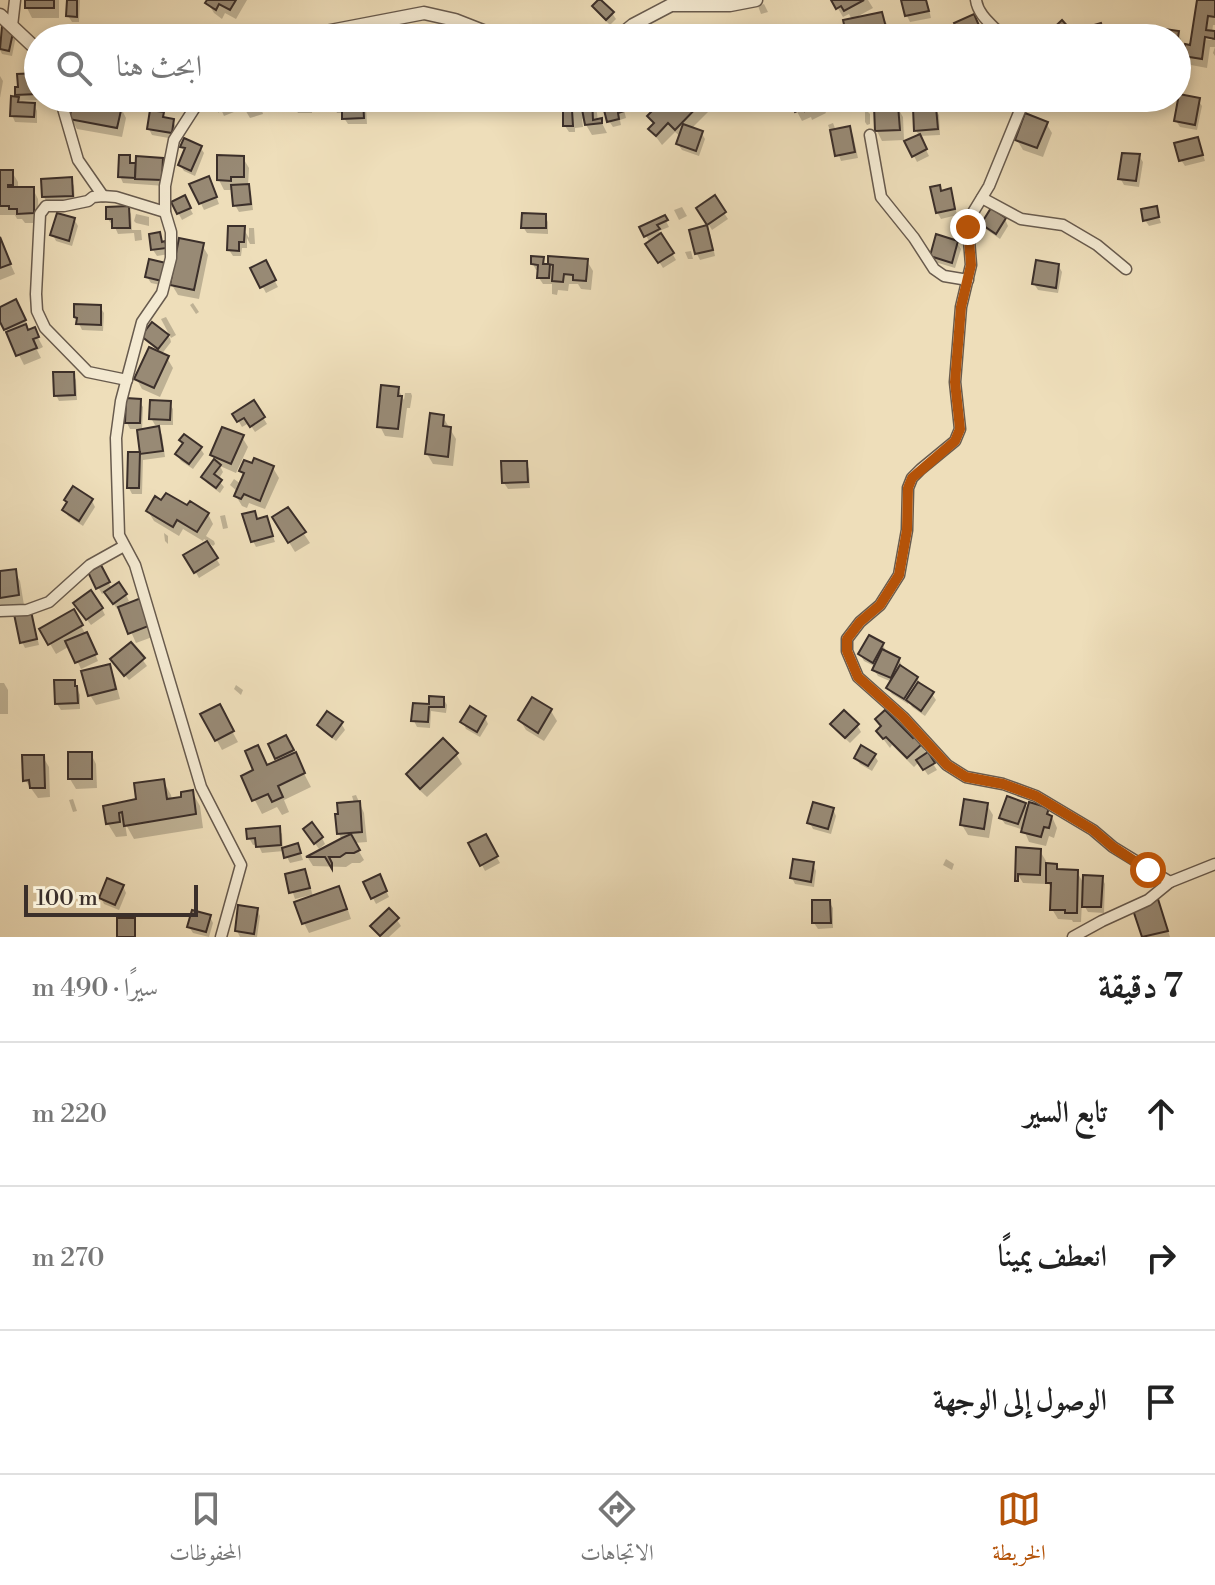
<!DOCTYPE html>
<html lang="ar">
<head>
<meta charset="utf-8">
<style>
  :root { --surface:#fff; --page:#f6f6f6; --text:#222; --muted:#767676; --line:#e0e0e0; --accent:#b45309 }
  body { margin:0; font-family:"Libre Bodoni",Amiri,serif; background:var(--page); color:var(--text); direction:rtl }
  .scale { position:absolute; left:24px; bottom:20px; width:174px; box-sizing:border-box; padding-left:8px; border:4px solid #3b2f2a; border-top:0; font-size:22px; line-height:28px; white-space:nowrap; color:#3b2f2a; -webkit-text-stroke:6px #f4ead2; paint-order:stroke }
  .stop { position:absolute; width:24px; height:24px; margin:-18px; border:6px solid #b45309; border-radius:50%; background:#fff }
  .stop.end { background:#b45309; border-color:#fff; box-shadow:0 2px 8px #0008 }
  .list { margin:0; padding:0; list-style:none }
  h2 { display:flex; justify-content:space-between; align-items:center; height:104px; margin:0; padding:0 32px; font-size:34px }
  h2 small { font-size:26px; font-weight:400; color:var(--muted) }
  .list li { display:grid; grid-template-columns:52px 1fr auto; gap:24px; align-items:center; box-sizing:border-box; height:144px; padding:0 32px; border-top:2px solid var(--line) }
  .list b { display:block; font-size:30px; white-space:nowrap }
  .list em { font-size:26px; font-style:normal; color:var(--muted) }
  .icon { flex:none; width:44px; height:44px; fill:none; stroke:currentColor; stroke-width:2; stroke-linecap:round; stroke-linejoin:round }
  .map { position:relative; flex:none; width:1215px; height:937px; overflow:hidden; direction:ltr }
  .search { position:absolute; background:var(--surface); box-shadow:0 4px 12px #0003; left:24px; right:24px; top:24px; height:88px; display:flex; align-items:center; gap:20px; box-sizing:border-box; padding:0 28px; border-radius:44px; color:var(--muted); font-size:30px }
  .sheet { height:536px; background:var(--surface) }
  nav { display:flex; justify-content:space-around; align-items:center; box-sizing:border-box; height:112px; border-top:2px solid var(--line); background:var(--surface); font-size:22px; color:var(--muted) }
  nav a { display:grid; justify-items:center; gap:4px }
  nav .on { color:var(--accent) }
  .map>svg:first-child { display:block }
</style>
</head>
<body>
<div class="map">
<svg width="1215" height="937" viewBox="0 0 1215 937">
  <rect width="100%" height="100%" fill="#eedeba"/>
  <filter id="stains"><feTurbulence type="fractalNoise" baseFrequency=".0025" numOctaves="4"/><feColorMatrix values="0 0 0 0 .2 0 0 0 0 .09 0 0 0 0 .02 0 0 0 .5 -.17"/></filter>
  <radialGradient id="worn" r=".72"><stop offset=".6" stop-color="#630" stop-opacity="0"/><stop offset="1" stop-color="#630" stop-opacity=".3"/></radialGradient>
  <!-- shadow -->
  <g fill="#0003" fill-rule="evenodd">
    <polygon points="27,0 59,0 59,18 32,18 27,8"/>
    <polygon points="69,0 80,0 79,22 72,22 68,16"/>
    <polygon points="210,0 247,0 236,19 225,13 222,19 214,13 208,3"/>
    <polygon points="833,0 868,0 873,8 853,19 881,14 887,24 891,38 849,38 852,20 849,14 843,17"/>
    <polygon points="903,0 927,0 931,18 910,22 907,16"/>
    <path d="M1199,0H1215V25H1213L1212,33H1215V56L1213,53L1215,47H1210L1207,68L1191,65L1186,55L1192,47ZM1212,36V40L1195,38Z"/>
    <polygon points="764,4 768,12 761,14 758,6"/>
    <polygon points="594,7 612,13 616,19 610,25 598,13"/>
    <polygon points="917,27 923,37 943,27 949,38 907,38"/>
    <polygon points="3,28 16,36 12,56 2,54 0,50 0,37 1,39"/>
    <polygon points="345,28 350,38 325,38"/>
    <polygon points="833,28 841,38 825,38 823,36"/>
    <polygon points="635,30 641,35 642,38 634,38 631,36"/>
    <polygon points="1177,33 1181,39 1179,57 1177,57 1177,38 1158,38"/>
    <polygon points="0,76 3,81 0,98"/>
    <polygon points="38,77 38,98 41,100 19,101 19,104 34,104 37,111 37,123 15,122 12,115 12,98 20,99 17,94"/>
    <polygon points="1181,80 1186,83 1186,89 1180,86"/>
    <polygon points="76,98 96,98 114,102 117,107 121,108 126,118 122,137 77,129 71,119"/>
    <polygon points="128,98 148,98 149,107 132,107"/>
    <polygon points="216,98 236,98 240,107 243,106 240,98 258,98 263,114 250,118 244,108 224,116"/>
    <polygon points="294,98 312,98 312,113 298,113 294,107"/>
    <polygon points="513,98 534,98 531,106 516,102"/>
    <polygon points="561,98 595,98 598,121 601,121 607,133 592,135 582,118 583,127 575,128 575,132 569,132 565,126 565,111"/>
    <polygon points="603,98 621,98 626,118 620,120 621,125 613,127 609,121"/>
    <polygon points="668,98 698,98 708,112 691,129 701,132 705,139 699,156 682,150 678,144 681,137 675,132 662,145 651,130 655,125 650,116"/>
    <polygon points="795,98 819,98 826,113 812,120 811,117 802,121 791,100"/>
    <polygon points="1075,98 1094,98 1079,105"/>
    <polygon points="1198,100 1202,106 1197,130 1180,127 1176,121"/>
    <polygon points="362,101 366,107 367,124 348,124 344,118 344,113 337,113 334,107"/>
    <polygon points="897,107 903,117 904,140 882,141 877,131"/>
    <polygon points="935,109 939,115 940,135 919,136 916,130"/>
    <polygon points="865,112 868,112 870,114 870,124 867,125 865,122"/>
    <polygon points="163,114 166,120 173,121 176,127 174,139 152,135 149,129"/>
    <polygon points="833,123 836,131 849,128 853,135 858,158 841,161 828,125"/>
    <polygon points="1046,123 1052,133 1043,157 1023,150 1017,140"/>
    <polygon points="919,136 929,156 917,162 907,142"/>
    <polygon points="1198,139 1205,161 1185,166 1181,160"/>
    <polygon points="183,146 200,147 204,153 195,176 184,171 180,165 186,152"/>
    <polygon points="1139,156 1143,162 1139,187 1124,185 1120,178"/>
    <polygon points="129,157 133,165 162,160 166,166 165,186 123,183 120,176"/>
    <polygon points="243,158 249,168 248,186 251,192 253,210 239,212 235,205 234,190 224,190 219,180"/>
    <polygon points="0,172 12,172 18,182 18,189 33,189 38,199 39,223 25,223 22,219 17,219 15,215 0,215"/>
    <polygon points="71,179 74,186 75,202 47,203 44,197"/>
    <polygon points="192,185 212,185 219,204 204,210"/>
    <polygon points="950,191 953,197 957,215 941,219 937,212 942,192"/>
    <polygon points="184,198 193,214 182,220 173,203"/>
    <polygon points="682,207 687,216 679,220 674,210"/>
    <polygon points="128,208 131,214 132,230 141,230 142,240 135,241 134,233 118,234 114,225 112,225 108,219"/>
    <polygon points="1156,208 1161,223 1149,226 1145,220"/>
    <polygon points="699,209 724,213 728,219 712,230"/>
    <polygon points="136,214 149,217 149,226 136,223 134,221"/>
    <polygon points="545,216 548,222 548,234 527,233 523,227"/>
    <polygon points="664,217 669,227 659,231 676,260 663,268 648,244 650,243 642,228"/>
    <polygon points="74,219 78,226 72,246 56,241 53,235"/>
    <polygon points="1005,219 1008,226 1000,239 987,230 983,224"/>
    <polygon points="706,227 710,233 715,256 700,260 697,254 691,231"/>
    <polygon points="243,228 249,238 249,228 254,228 255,244 250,244 247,238 247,248 242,248 241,256 233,256 229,250"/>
    <polygon points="159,234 169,254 157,256 153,250"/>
    <polygon points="0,241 15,274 0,280"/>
    <polygon points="957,243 961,249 955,268 935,262 932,256"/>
    <polygon points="202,245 208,255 199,299 178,295 172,285"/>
    <polygon points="691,251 693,259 688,259 685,252"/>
    <polygon points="542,259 547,266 551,266 550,264 587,261 593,271 591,290 581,289 578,284 569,284 568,291 558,290 557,295 552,294 552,284 543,284 539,278 539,270 536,270 533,264"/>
    <polygon points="265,263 278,287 266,293 253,269"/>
    <polygon points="165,264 165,286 151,283 147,277"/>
    <polygon points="1058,265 1062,272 1058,293 1038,290 1034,284"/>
    <polygon points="15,301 28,326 25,328 28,332 34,330 43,347 37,350 41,358 24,365 0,317 0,309"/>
    <polygon points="193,303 199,312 196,314 190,305"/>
    <polygon points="100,307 104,313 103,331 82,330 76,317"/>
    <polygon points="166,317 176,335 171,338 161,319"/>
    <polygon points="152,325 170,338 171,342 161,355 167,358 173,368 160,397 142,389 136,378 162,353 147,342 144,336"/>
    <polygon points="73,374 76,380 77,400 59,401 56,395"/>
    <polygon points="398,389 404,400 405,393 411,393 412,396 410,408 407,408 403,438 385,436 380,426"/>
    <polygon points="139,401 143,407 142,431 158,428 162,435 165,457 143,460 142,494 132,494 129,488 130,454 142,454 139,429 130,429 127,423"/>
    <polygon points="169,403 173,409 173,425 155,425 151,418"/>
    <polygon points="254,403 267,424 255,432 249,423 242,427 235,415"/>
    <polygon points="443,417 456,439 453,466 433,464 427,454"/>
    <polygon points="242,437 248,447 236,473 220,466 223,472 218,480 224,487 220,493 207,483 203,477 215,461 212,455"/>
    <polygon points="200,448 204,454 193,469 181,461 177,455"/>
    <polygon points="526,463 529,469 530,488 508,489 504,483"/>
    <polygon points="273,468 279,478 265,509 249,503 247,508 242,506 236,496 238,492 230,485 234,479 241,484 244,476 242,471"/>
    <polygon points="92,501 95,507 83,526 68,516 64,510"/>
    <polygon points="187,508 208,514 213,524 206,536 214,541 215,544 213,546 204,539 203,541 183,529 179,536 154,521 148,511"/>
    <polygon points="288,510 310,543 295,552 274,518"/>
    <polygon points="254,513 258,521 269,525 275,542 256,547 253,541"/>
    <polygon points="225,515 228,528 223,529 220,516"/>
    <polygon points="164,533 168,536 168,544 165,541"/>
    <polygon points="207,543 220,565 199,578 186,555"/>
    <polygon points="101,568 112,589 126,595 129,601 122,606 140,601 155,636 136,643 120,607 117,609 106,592 102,594 90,573"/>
    <polygon points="14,571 20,581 24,605 3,608 0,604 0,573"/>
    <polygon points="79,609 102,609 105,615 91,625"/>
    <polygon points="73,612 89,640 98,661 81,669 70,646 56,654 42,630"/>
    <polygon points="30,613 33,619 39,645 25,648 22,642"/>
    <polygon points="131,644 147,666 129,680 116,665"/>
    <polygon points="883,645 886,651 885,653 899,659 902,666 901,668 917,678 921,684 932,694 936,700 925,716 912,707 909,702 908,704 892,694 888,688 892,682 878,676 874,670 876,667 864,661 860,654"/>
    <polygon points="109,666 114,676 120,699 96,705 90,695"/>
    <polygon points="74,682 80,695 80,709 61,710 57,704"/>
    <polygon points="0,683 4,683 8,690 8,714 0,714"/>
    <polygon points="236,685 243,690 241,695 234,689"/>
    <polygon points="443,698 447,705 446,713 431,711 430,728 417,727 414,721 414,705 431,706"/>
    <polygon points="219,707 238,742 222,750 203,715"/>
    <polygon points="551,711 557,721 544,741 526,730 520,720"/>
    <polygon points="485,718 488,724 480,737 466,729 463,722"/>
    <polygon points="341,723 345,730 336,741 323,731 319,725"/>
    <polygon points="833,724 857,725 861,732 850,743 836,730"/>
    <polygon points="878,732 921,745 937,770 928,775 919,762 914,767 892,745 890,748"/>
    <polygon points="285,737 311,787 284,800 289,812 282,815 277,807 262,814 243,777 279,762 270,744"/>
    <polygon points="91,754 96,764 97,788 76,789 70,779"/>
    <polygon points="456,754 462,764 427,797 414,785 409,775"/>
    <polygon points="874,755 878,761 872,771 860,764 856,758"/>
    <polygon points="43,757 49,767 50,797 38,798 25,780"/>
    <polygon points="163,781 171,795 172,800 184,799 192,792 200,806 203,828 134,839 125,823 127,836 116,837 108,824 105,808 138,801"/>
    <polygon points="356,795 364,813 367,842 354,843 364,860 360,863 352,863 346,867 313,866 308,858 342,840 339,834 354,803 352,796"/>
    <polygon points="73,799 77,811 73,812 69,800"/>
    <polygon points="1025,804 1029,811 1047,809 1053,819 1057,828 1054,838 1049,836 1046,846 1029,842 1024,830 1005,824 1001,818"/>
    <polygon points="987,805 993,815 989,838 968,835 962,825"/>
    <polygon points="833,809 836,816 831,834 813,829 810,823"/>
    <polygon points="278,828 282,834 283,849 298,846 303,860 290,863 284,851 262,853 258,844 253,845 249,838"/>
    <polygon points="309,835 322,838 325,844 319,849"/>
    <polygon points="485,837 500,863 485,871 471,844"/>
    <polygon points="1040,851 1046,861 1046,865 1055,866 1059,871 1077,872 1085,886 1102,878 1105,884 1104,913 1088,912 1082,902 1081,922 1073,922 1072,920 1058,919 1052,909 1053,891 1045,878 1045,884 1023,883 1017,873"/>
    <polygon points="946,859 954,864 952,870 943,865"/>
    <polygon points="813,864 816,871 814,887 795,884 792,878"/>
    <polygon points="304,871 308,877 313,897 338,889 344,898 351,919 309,933 304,923 312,898 311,895 295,899 287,876"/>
    <polygon points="382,882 389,897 376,904 365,883"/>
    <polygon points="123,886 126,893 119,910 104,904 101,898"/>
    <polygon points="1157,901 1162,911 1170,937 1144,937 1135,908"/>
    <polygon points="829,902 833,908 833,928 818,929 814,923"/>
    <polygon points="257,910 260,916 257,937 240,937 237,931"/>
    <polygon points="210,917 213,923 209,937 193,933 189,927"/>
    <polygon points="397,920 401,926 389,937 380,937 372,926"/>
  </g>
  <!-- building -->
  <g fill="#988a75" stroke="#3b2f2a" stroke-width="2">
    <rect x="25" y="0" width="29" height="8"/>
    <polygon points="67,0 77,0 77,17 66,16"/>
    <polygon points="207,0 236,0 230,10 219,4 216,10 205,3"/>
    <polygon points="598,0 601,0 614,12 606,20 592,6"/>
    <polygon points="831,0 864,0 844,11 841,6 836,9"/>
    <polygon points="901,0 926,0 929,11 905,16"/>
    <polygon points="1197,0 1215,0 1215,17 1208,16 1206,30 1215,31 1215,39 1205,37 1202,59 1183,56 1185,44 1190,45"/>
    <polygon points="882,12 888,35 877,38 847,38 843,20"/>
    <polygon points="974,14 984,37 961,38 954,23"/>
    <polygon points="1062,20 1078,38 1044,37"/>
    <polygon points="396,22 398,38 378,38 376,25"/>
    <polygon points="1101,23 1106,38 1086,38 1084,28"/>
    <polygon points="905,25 918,26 918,38 905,38"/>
    <polygon points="920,25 944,25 945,38 921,38"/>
    <polygon points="2,26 14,28 9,51 0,49"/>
    <polygon points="753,27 753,38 727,38 727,28"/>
    <polygon points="1158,28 1179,31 1177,44 1177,38 1156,38"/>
    <polygon points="38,73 38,94 15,95 15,87 18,87 17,74"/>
    <polygon points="1179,94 1200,98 1195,125 1174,121"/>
    <polygon points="11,96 19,97 18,102 35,103 34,117 10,116"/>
    <polygon points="74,98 106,98 115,100 114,104 122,106 117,128 69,119"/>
    <polygon points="213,98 237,98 239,103 219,111"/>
    <polygon points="292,98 310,98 310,107 292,108"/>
    <polygon points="559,98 592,98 593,120 602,118 602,123 585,125 582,109 570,110 570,106 560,108"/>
    <polygon points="601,98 621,98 624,111 618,113 619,119 607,122"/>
    <polygon points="665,98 701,98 704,100 675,130 668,123 656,136 648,129 654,123 647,116"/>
    <polygon points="790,98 820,98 822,102 805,111 804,108 795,112 788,99"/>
    <polygon points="363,99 364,118 342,119 342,107 332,108 332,100"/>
    <polygon points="898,105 900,130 875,131 874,106"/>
    <polygon points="936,107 938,129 914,131 913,108"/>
    <polygon points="150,110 164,112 163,117 174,119 172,133 147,129"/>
    <polygon points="563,110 572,110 573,126 563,126"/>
    <polygon points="1025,113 1048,122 1037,148 1015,140"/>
    <polygon points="683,124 703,131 696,151 676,144"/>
    <polygon points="850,126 855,152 835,156 830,130"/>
    <polygon points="920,134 927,149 912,157 904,141"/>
    <polygon points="1198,137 1203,155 1179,161 1174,143"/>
    <polygon points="184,138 202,146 191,171 178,165 185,148 180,147"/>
    <polygon points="1122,153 1140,154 1136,181 1118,179"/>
    <polygon points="119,155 130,155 130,163 136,163 135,178 118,177"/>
    <polygon points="217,155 244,156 244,177 231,177 231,181 217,180"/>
    <polygon points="136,156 163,158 162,180 135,179"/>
    <polygon points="0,170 13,170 13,185 8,185 8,187 34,187 34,213 17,214 17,209 9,209 9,206 0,206"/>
    <polygon points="209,176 217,197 199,204 189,184"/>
    <polygon points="72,177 73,196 42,197 41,179"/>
    <polygon points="249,184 251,204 233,206 231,185"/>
    <polygon points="940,185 941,191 951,188 955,209 936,213 930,187"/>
    <polygon points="185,195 191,208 177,214 171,202"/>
    <polygon points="715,195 726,212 707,225 696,208"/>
    <polygon points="129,206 130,228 112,228 112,219 106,219 106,207"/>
    <polygon points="1157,206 1159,217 1143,221 1141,209"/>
    <polygon points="991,208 1006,218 996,234 981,224"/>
    <polygon points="57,213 75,218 69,241 50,235"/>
    <polygon points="522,213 546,214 546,228 521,228"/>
    <polygon points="665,215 668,220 657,225 660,229 644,237 639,227"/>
    <polygon points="707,225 713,250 695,254 689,230"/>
    <polygon points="228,226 245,226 244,242 239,242 239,251 227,250"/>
    <polygon points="160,232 162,242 165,241 167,248 151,250 149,234"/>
    <polygon points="661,233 674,253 658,263 645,244"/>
    <polygon points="936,234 958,241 952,263 930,256"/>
    <polygon points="0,237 11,264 0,268"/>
    <polygon points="179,238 204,243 194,290 170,285"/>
    <polygon points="531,256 544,257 543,264 550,264 549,278 537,278 538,265 531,264"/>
    <polygon points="548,256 588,259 586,281 573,280 573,275 564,274 563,282 552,281 553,265 548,264"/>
    <polygon points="149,259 166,263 162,281 145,277"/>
    <polygon points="266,260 276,280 260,288 250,268"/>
    <polygon points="1036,260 1059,264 1056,288 1032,284"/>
    <polygon points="16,299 26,320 4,330 0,322 0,307"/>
    <polygon points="74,304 101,305 101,325 76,324 77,318 74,317"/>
    <polygon points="152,322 169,335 158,349 141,336"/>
    <polygon points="26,324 28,330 35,327 39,337 33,339 37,348 16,356 6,332"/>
    <polygon points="149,347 169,356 154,388 134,379"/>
    <polygon points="53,372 74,372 75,395 54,396"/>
    <polygon points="381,385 399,387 398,396 402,396 398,429 377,427"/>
    <polygon points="126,398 141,399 140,423 125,423"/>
    <polygon points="150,400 171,401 170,420 149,419"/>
    <polygon points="254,400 265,417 250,427 244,418 237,422 232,414"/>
    <polygon points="430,413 444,415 443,426 451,427 448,457 425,454"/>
    <polygon points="159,426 163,451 140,454 137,430"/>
    <polygon points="222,427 244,435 231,464 210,455"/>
    <polygon points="184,434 202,447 189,464 175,454 183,443 179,440"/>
    <polygon points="128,452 140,452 139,488 127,488"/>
    <polygon points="254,458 274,466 260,501 244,494 241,499 234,496 244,473 239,471 244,460 252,463"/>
    <polygon points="214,459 221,465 214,474 222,480 216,488 201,477"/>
    <polygon points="501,461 527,461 528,482 502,483"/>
    <polygon points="73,486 93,499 79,521 62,510 67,502 64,500"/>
    <polygon points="166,493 187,505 190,501 209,513 197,532 177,520 173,527 146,511 155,496 161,500"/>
    <polygon points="288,507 306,532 288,543 272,517"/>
    <polygon points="255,511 257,519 267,516 273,536 251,542 242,514"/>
    <polygon points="207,541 218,558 194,573 183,555"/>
    <polygon points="101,565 110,582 96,589 88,572"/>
    <polygon points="16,569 19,595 0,598 0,571"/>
    <polygon points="119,582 127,594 113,604 104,592"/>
    <polygon points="91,590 103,608 86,620 73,603"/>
    <polygon points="141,598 151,625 128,634 118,607"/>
    <polygon points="74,609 83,625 48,645 39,629"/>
    <polygon points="31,611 37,639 20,643 14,614"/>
    <polygon points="87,632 97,654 75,663 65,641"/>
    <polygon points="869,635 884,643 873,663 858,654"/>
    <polygon points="131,642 145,658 124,676 110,659"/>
    <polygon points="882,649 900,658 891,678 872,670"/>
    <polygon points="110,664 116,689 88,696 81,671"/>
    <polygon points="900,665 918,677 904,699 886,688"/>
    <polygon points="54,680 75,680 75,686 77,686 78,703 55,704"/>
    <polygon points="918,682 934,692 921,711 906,700"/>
    <polygon points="429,696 444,697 444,707 429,707 428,722 411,721 413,703 429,704"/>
    <polygon points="532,697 552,709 538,733 518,720"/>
    <polygon points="220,704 234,731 215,741 200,714"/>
    <polygon points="470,706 486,716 477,732 460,722"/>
    <polygon points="844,710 859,724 845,738 830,724"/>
    <polygon points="885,710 913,738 915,736 922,744 907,758 886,737 883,739 876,731 881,726 875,719"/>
    <polygon points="327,711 343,722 332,737 317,725"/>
    <polygon points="286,735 294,750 275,759 268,744"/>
    <polygon points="443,738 458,753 420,789 406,774"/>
    <polygon points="258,745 267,765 296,752 305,773 278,786 283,797 272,802 268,794 252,801 241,776 253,770 245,751"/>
    <polygon points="861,745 876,754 868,766 854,758"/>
    <rect x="68" y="752" width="24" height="27"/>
    <polygon points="928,752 935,763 923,770 916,760"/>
    <polygon points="22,755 44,755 45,788 30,788 29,780 23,781"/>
    <polygon points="164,779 167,799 181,797 181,792 193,790 196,814 124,826 122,812 119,813 120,822 106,824 103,806 136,799 134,783"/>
    <polygon points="1007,796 1026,803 1018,824 999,818"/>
    <polygon points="964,799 988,803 984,829 960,825"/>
    <polygon points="360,801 362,832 337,834 335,814 338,814 337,803"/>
    <polygon points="813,802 834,808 828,829 807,823"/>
    <polygon points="1029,802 1049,808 1047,814 1052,816 1049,828 1044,827 1041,837 1021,832"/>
    <polygon points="312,822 323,837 314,844 303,829"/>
    <polygon points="280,826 281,845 256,847 255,838 247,839 246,829"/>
    <polygon points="351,834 360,850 354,853 346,853 340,857 329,857 332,863 332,869 325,857 306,857 342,838"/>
    <polygon points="486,834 498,856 480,866 468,843"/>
    <polygon points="298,843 301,853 284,858 282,848"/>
    <polygon points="1016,847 1041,849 1040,875 1018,874 1018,881 1015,881"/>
    <polygon points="793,859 814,862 811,882 790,878"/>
    <polygon points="1046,863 1057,864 1057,869 1078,870 1077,913 1065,913 1065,910 1050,910 1051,883 1046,883"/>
    <polygon points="305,869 310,888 289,893 285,874"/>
    <polygon points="380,874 387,891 371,899 363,882"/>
    <polygon points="1083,875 1103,876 1101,907 1082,907"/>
    <polygon points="107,878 124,885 115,905 99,898"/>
    <polygon points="339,886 347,909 302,924 294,902"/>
    <polygon points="1158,899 1168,931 1142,937 1132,907"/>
    <polygon points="812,900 830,900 831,923 812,923"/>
    <polygon points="238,905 258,908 254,934 235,931"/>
    <polygon points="389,908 399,918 380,936 370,926"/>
    <polygon points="192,910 211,915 206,932 187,927"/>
    <rect x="117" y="918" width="18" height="19"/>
  </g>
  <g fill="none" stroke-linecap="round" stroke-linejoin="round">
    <defs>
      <g id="minor">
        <path d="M976,0C978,16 994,26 1004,38"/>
        <polyline points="12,26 15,0"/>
        <polyline points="60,98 78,160 103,196"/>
        <polyline points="201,98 174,140 165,186 165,212 171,232 171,258 162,293 142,322 121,401 116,438 119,535 135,565 201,787 241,865 221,937"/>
        <polyline points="1025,98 989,186 972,214 968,227 971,265 961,307 955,382 960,429 955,441 921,469 912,478 908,488 907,530 899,575 880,605 860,622 847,639 847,651 858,677 903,717 947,765 966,777 1003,784 1036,796 1093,830 1113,847 1170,882 1148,900 1102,921 1073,937"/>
        <polyline points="870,135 881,197 914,238 934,269 944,276 968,280"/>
        <polyline points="982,198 1021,219 1063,225 1097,245 1126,269"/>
        <polyline points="127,380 88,372 45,328 37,311 36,294 40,214 46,206 64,206 88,201 93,197 103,196 116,197 165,212"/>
        <polyline points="0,611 27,610 49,602 90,565 124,546"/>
        <polyline points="1170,882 1215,864"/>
      </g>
      <g id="tertiary">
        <polyline points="0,15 32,45 38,47"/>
        <polyline points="294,38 424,13 455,20 501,38"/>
        <polyline points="617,38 633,25 671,5 730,5 756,0"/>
      </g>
    </defs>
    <!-- minor casing -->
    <use href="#minor" stroke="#685b4e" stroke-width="13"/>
    <!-- tertiary casing -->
    <use href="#tertiary" stroke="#685b4e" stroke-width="15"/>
    <!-- minor -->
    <use href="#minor" stroke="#f4ead2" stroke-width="10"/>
    <!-- tertiary -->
    <use href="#tertiary" stroke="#f4ead2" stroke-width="12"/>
  </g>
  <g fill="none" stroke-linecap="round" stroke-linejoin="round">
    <!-- route -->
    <polyline stroke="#b45309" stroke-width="10" points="968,227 971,265 961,307 955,382 960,429 955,441 912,478 908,488 907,530 899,575 880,605 860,622 847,639 847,651 858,677 903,717 947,765 966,777 1003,784 1036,796 1093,830 1113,847 1148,870"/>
  </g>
  <rect width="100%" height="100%" filter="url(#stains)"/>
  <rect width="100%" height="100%" fill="url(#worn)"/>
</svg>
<div class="scale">100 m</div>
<div class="stop" style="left:1148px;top:870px"></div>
<div class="stop end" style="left:968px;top:227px"></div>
<div class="search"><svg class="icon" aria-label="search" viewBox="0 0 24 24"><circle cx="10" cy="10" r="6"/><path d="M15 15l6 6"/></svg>ابحث هنا</div>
</div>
<section class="sheet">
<h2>7 دقيقة<small>سيرًا · 490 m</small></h2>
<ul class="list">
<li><svg class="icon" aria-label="ahead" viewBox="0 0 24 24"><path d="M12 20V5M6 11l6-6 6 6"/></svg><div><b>تابع السير</b></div><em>220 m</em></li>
<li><svg class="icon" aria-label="right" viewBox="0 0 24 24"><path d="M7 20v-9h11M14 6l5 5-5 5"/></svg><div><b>انعطف يمينًا</b></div><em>270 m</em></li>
<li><svg class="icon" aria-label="arrive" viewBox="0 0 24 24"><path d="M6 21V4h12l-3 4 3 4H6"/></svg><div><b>الوصول إلى الوجهة</b></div></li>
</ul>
</section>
<nav>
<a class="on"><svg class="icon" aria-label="map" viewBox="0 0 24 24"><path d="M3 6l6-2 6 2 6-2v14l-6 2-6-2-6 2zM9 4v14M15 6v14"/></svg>الخريطة</a>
<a><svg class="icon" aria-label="directions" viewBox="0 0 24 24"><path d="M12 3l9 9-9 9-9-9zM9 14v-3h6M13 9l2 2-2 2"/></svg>الاتجاهات</a>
<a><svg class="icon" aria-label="saved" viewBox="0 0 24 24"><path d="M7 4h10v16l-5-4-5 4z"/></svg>المحفوظات</a>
</nav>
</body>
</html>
